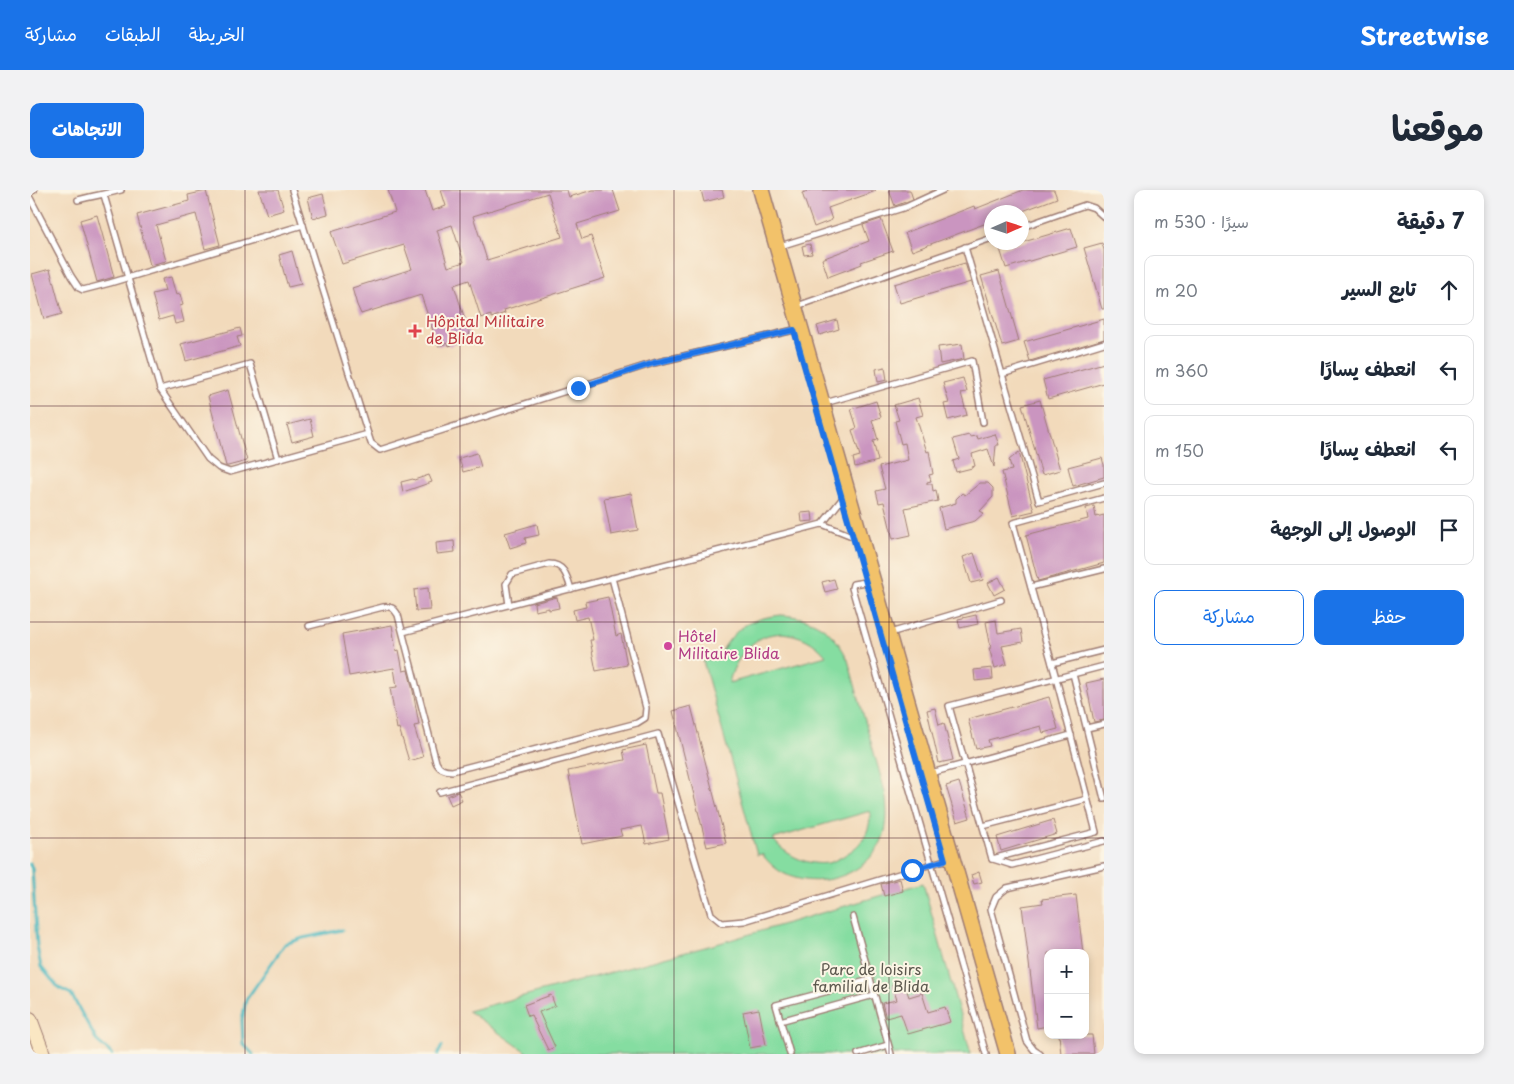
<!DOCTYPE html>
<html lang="ar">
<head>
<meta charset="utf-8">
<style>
  :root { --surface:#fff; --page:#f2f2f3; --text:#1f2937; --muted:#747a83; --line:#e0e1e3; --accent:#1a73e8 }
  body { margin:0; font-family:"Playpen Sans","Playpen Sans Arabic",sans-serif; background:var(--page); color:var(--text); direction:rtl }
  .controls { position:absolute; right:15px; bottom:15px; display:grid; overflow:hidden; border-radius:10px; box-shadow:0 2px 8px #0003 }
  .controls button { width:45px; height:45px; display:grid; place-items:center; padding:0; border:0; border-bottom:1px solid var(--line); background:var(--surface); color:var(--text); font:25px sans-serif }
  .compass { position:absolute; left:954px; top:15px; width:45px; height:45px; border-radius:50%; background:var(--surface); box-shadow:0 2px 8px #0003; rotate:87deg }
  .stop { position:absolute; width:15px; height:15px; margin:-11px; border:4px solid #1a73e8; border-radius:50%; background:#fff }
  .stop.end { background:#1a73e8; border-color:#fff; box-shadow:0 1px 5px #0008 }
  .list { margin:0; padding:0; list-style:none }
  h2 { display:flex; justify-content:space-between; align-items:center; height:65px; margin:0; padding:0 20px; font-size:21px }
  h2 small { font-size:16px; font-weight:400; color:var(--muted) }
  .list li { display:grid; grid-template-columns:32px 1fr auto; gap:15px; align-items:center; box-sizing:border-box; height:70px; margin:0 10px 10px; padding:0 10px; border:1px solid var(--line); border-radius:10px }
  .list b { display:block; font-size:19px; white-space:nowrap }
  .list em { font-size:16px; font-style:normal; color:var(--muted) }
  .actions { display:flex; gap:10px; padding:15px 20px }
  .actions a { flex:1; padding:11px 0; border:1px solid var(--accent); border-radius:10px; text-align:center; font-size:18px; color:var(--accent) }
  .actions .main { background:var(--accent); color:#fff }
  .icon { flex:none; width:28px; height:28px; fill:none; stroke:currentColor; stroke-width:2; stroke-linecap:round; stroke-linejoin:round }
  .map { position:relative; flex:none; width:1074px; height:864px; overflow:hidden; direction:ltr; border-radius:10px }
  header { display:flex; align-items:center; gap:30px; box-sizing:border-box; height:70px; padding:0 25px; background:var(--accent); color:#fff }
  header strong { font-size:24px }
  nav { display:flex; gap:28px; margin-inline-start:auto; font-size:18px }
  .intro { display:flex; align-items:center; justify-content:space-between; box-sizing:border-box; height:120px; padding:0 30px }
  h1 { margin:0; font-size:35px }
  .button { padding:12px 22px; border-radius:10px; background:var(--accent); color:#fff; font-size:18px; font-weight:700 }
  main { display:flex; gap:30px; padding:0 30px }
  aside { flex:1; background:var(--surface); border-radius:10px; box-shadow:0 2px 8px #0003 }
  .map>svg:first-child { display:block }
</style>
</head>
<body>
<header>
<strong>Streetwise</strong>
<nav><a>الخريطة</a><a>الطبقات</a><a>مشاركة</a></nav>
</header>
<div class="intro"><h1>موقعنا</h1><a class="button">الاتجاهات</a></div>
<main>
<aside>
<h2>7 دقيقة<small>سيرًا · 530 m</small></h2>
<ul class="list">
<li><svg class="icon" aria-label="ahead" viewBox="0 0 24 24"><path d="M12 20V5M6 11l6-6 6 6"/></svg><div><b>تابع السير</b></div><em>20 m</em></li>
<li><svg class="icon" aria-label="left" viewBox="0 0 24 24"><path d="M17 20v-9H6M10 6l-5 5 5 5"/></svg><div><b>انعطف يسارًا</b></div><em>360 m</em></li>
<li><svg class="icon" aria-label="left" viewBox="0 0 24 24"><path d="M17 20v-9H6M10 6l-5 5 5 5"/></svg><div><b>انعطف يسارًا</b></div><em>150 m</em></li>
<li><svg class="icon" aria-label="arrive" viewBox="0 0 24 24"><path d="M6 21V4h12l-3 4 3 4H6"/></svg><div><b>الوصول إلى الوجهة</b></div></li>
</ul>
<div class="actions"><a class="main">حفظ</a><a>مشاركة</a></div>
</aside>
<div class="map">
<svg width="1074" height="864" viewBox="0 0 1074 864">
  <rect width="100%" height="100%" fill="#fcf5e5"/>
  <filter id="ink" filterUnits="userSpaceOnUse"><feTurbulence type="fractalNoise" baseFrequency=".02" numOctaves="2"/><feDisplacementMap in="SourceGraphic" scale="10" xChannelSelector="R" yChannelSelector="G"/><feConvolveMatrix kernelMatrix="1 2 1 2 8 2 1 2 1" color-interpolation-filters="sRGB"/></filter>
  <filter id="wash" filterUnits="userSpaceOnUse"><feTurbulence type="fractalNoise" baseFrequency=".0096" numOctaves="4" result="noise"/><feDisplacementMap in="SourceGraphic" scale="20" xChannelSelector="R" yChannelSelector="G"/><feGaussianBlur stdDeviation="1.12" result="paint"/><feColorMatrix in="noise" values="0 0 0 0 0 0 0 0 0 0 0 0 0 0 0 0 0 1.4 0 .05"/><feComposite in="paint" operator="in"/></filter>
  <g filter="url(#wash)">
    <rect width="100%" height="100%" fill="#f2dabb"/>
    <!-- green -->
    <g fill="#85dda1" stroke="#687e66" fill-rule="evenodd">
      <path d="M751,425C784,427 804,440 818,470L855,602C857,615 858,628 855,641C845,682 792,702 755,684C746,680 738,672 732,664L727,665L673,471L688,467C705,438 717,429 751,425ZM752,443C770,445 784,451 796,466L699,493C703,475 715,455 733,447C739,444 746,444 752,443ZM840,621C841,639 834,653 818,663C812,667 805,671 798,673C777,676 755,665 743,649Z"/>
      <polygon points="893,693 941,864 499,864 438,821 690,753"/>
    </g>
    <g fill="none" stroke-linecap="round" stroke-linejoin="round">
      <!-- stream -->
      <g stroke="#48b7bf" stroke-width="3">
        <polyline points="0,674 2,678 7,756 11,777 29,798 41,804 67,851 82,864"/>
        <polyline points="223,864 213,854 212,830 216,810 255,754 273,748 312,740"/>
        <polyline points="408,864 412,856"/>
      </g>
    </g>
    <g id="blocks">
      <!-- building -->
      <g fill="#ca95c0" fill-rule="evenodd">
        <polygon points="229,0 248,0 254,20 237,25"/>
        <path d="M358,0H395L402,21L416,16L411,0H537L539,7L563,0H583L590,21L547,34L552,49L561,46L575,88L474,120L475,123L461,128V125L451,128L439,90L424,95L440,145L427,150L428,153L419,156L418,153L408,156L391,105L331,124L327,115L322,98L382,79L374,55L312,74L308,62L301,42L365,22ZM518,3L532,47L457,70L443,26ZM422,35L434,72L418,77L407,40Z"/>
        <polygon points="671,0 692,0 694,7 674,12"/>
        <polygon points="781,0 845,0 846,1 798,18 802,30 784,37 772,3"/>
        <polygon points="859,0 880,0 883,9 865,16"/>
        <polygon points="993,0 1024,0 1027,8 990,22 962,22 962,31 882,61 875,43 944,16 945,19"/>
        <polygon points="176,1 190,55 175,59 166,24 126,35 136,71 120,75 107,25 159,11 158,5"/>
        <polygon points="293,4 298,24 283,28 278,8"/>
        <polygon points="67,25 84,87 67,92 50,30"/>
        <polygon points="851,29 863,61 831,72 832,74 798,87 792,69 839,51 833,35"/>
        <polygon points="1041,38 1047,57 976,78 970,59"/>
        <polygon points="1072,53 1074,60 1074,119 1072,119 1054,58"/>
        <polygon points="780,54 782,64 774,65 772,56"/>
        <polygon points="262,61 271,94 258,97 249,65"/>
        <polygon points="935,73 941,92 870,113 864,94"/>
        <polygon points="20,79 32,124 14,129 2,84"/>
        <polygon points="969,81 989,151 972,156 951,86"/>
        <polygon points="141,87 146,105 150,104 153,115 150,116 154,132 145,134 143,126 129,130 122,104 135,101 132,89"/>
        <polygon points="1074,129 1074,149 1000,171 994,152"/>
        <polygon points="807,130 809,139 790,145 787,136"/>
        <polygon points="210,138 212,146 207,147 210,156 156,171 151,154"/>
        <polygon points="932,154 934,169 910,174 908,157"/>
        <polygon points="1074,173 1074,193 1018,209 1013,190"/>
        <polygon points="855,177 857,190 848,192 846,179"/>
        <polygon points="933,188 937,202 931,203 937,225 918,230 914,214 919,213 913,193"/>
        <polygon points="198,200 217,271 198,276 196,276 178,206"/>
        <polygon points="888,208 893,225 886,227 897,262 899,261 903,284 899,285 901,291 897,292 897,294 902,294 903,301 906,300 908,311 875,318 881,345 863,349 854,312 849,313 846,301 855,299 849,277 878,270 875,253 871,254 865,231 869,230 864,215"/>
        <polygon points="1010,210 1030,280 1012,285 992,215"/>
        <polygon points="846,211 851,227 842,230 848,250 843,251 848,271 825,277 823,268 830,266 822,240 827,238 821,219"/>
        <polygon points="280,229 284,246 262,252 257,235"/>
        <polygon points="965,244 969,255 966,255 964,277 958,259 942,264 945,276 942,277 942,278 926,282 923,271 929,269 923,249 939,245 940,247 947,246 948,249"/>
        <polygon points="989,262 1004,321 983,326 972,282 982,280 979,270"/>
        <polygon points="447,263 451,277 433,282 429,268"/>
        <polygon points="1072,268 1074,275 1074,287 1043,296 1038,277"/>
        <polygon points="399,285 402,292 373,302 371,292 383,289 384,290"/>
        <polygon points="950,293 958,293 963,298 963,307 950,321 954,323 945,331 914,339 909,318 926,313 926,309 932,303 935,305"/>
        <polygon points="601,303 608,340 581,345 574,308"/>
        <polygon points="1064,316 1066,327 1074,325 1074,373 1008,391 996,345 1058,329 1056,318"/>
        <polygon points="782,322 783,331 772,332 771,323"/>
        <polygon points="507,334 509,345 495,348 496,353 480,358 475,343"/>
        <polygon points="424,351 425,362 407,364 406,353"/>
        <polygon points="944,363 953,390 941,393 933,367"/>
        <polygon points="969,387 975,399 964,405 958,393"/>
        <polygon points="804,389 807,399 795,402 792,392"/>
        <polygon points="398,398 400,420 386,421 384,400"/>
        <polygon points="527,407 529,418 519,420 519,418 505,421 504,413"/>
        <polygon points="578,407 586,446 591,444 597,475 566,481 560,450 563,450 558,427 545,430 543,420 556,417 555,412"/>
        <polygon points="946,425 948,434 930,438 928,429"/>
        <polygon points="966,430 968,443 991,439 993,452 972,456 977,474 965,478 959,458 961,458 956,432"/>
        <polygon points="362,435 366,461 369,460 373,481 378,480 383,501 389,535 384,536 393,567 379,571 369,538 367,539 360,498 367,497 364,478 319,486 312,444"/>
        <polygon points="962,478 963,489 945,491 944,480"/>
        <polygon points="1074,489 1074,530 1064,532 1056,493"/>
        <polygon points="1019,507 1028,539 1013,543 1011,536 958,550 960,556 946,559 938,529"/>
        <polygon points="661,516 696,653 677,657 643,521"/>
        <polygon points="905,518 909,535 914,533 923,570 909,573 897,520"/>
        <polygon points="616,555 626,603 630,603 639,649 616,654 612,636 590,640 592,646 552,654 538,581 595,570 593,560"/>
        <polygon points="929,592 940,628 927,632 916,596"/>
        <polygon points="428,602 432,610 421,615 417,606"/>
        <polygon points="1023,630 1027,644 971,661 967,647"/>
        <polygon points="949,682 952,692 944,694 941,685"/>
        <polygon points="870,689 873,701 854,706 851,694"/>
        <polygon points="1046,705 1053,763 1018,763 1018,836 1007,838 992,716 1013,713 1012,709"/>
        <polygon points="874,792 879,807 892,803 898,822 915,817 920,832 878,844 871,824 856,828 852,813 867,810 862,795"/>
        <polygon points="521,805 525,816 509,822 525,857 518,860 501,825 498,826 494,815"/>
        <polygon points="729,819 736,855 720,858 713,822"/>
        <polygon points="1029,845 1062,845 1064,864 1031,864"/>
      </g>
    </g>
  </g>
  <g filter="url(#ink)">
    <use href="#blocks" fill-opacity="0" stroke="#9e7c73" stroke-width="1"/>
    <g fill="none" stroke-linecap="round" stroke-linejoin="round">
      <defs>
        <g id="lane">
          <polyline points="262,0 338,244 341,253 350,260 624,173 764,140"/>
          <polyline points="0,2 4,0"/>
          <polyline points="74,5 130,199 178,269 189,278 200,282 338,244"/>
          <polyline points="0,8 41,86 49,98 53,100 80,93 273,35"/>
          <path d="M48,10C62,6 76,4 91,0"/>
          <polyline points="992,37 1055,15 1064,18 1074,27"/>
          <polyline points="750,56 876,17 913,0"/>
          <polyline points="935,57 1009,311 1074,293"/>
          <polyline points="767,116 962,48"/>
          <polyline points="972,184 1074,153"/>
          <polyline points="130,199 220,174 248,269"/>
          <polyline points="795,213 942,171 953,232"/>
          <polyline points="792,334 822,346"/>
          <polyline points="835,392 823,394 822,398 956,864"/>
          <polyline points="1001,397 1074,379"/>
          <path d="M479,415L476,394L482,384L519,374C534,374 537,386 541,399"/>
          <path d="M279,436L353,417C361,416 364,418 368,425L406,572C409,579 414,581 422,581L607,533L615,528L616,518L582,388"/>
          <polyline points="373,442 792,334 812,309"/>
          <polyline points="860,443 971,410"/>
          <polyline points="1022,473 1074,460"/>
          <polyline points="1043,484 1074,609"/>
          <polyline points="1057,538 1074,534"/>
          <polyline points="901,583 1041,545"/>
          <polyline points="410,602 628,544 681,724 692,733 714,731 915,670"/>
          <polyline points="953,636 1057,609"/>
          <polyline points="962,669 1066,642 1026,488 983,333 1074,308"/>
          <polyline points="962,669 919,516 1074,476"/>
          <polyline points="963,669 982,675 1074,651"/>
          <polyline points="823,727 861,864"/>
          <polyline points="750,831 844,805"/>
          <polyline points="760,864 746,815 840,790"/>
          <polyline points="828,864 858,855"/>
          <polyline points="1010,864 1004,860 997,851 961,719 966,707 977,698 1074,676"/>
        </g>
        <polyline id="secondary" points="0,829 13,864"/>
        <polyline id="primary" points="731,0 978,864"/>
      </defs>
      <!-- lane casing -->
      <use href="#lane" stroke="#9e7c73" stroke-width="8"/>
      <!-- secondary casing -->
      <use href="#secondary" stroke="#9e7c73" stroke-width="16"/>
      <!-- primary casing -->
      <use href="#primary" stroke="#9e7c73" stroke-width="18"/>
      <!-- lane -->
      <use href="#lane" stroke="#fff" stroke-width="5"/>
      <!-- secondary -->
      <use href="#secondary" stroke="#fae7c3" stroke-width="14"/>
      <!-- primary -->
      <use href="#primary" stroke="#f2c26a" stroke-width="15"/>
    </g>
  </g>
  <g fill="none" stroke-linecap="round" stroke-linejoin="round" filter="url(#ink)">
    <!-- route -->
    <polyline stroke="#1a73e8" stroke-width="6" points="548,198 624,173 764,140 915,670 882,680"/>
  </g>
  <!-- grid -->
  <path fill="none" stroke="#4a1f2b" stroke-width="1" stroke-opacity="0.55" d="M215,0V864M430,0V864M644,0V864M859,0V864M0,216H1074M0,432H1074M0,648H1074"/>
  <!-- markers -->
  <path fill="#e0444e" stroke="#fcf5e5" stroke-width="2" d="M382.5 133.5h5v5h5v5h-5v5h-5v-5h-5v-5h5z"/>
  <circle fill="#d1479c" stroke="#fcf5e5" stroke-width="2" cx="638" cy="456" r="5"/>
  <g text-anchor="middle" stroke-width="4" stroke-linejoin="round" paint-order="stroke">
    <!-- health labels -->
    <g font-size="15" fill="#be3a42" stroke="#fcf5e5" text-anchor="start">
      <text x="396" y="137">Hôpital Militaire<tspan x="396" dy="17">de Blida</tspan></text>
    </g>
    <!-- hotel labels -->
    <g font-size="15" fill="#b23c85" stroke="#fcf5e5" text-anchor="start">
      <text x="648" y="452">Hôtel<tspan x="648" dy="17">Militaire Blida</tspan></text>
    </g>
    <!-- park labels -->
    <g font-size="15" fill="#5c584e" stroke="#fcf5e5">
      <text x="841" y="785">Parc de loisirs<tspan x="841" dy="17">familial de Blida</tspan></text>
    </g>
  </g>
</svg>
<div class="controls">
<button>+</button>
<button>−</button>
</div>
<svg class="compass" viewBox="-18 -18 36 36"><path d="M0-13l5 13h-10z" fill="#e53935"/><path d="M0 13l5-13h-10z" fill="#747a83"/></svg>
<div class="stop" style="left:882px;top:680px"></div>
<div class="stop end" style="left:548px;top:198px"></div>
</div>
</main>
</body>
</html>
